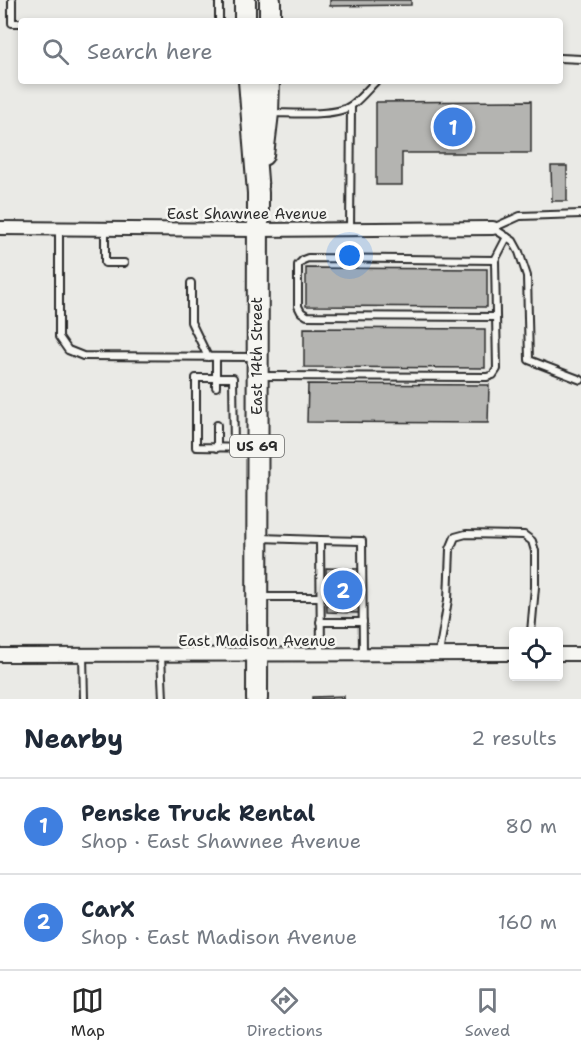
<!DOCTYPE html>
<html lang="en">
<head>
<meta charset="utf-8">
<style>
  :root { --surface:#fff; --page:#f6f6f7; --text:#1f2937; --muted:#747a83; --line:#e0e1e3; --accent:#2b2b2b }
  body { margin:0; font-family:"Shantell Sans",sans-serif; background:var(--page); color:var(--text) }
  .controls { position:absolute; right:18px; bottom:18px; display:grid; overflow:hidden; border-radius:6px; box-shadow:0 3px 9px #0003 }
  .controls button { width:54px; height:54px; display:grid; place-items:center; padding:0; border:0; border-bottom:2px solid var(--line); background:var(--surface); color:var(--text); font:30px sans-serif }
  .you { position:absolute; left:350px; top:256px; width:21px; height:21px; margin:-15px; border:4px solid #fff; border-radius:50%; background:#1a73e8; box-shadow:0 0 0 9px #1a73e833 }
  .badge { display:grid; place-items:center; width:39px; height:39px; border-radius:50%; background:var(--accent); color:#fff; font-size:20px; font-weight:700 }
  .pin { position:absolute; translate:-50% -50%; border:3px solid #fff; box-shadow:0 2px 6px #0006 }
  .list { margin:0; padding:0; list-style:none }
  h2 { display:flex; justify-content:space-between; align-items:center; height:78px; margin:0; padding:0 24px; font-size:26px }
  h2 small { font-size:20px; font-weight:400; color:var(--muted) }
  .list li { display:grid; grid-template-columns:39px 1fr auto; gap:18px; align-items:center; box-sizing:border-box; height:96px; padding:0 24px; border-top:2px solid var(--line) }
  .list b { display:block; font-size:22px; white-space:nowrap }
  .list p { margin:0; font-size:20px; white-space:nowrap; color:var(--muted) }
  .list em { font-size:20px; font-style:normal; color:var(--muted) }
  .icon { flex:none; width:33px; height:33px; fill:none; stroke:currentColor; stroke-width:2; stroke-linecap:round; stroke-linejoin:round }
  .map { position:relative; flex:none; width:581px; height:699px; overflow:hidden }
  .search { position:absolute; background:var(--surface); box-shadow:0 3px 9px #0003; left:18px; right:18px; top:18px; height:66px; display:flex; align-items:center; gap:15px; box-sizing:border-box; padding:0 21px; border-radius:6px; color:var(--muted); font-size:22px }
  .sheet { height:270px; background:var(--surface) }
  nav { display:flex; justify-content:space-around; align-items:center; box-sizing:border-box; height:84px; border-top:2px solid var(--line); background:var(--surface); font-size:16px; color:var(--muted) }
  nav a { display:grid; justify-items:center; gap:3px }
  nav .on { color:var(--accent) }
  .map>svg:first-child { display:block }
</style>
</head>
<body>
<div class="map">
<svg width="581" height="699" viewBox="0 0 581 699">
  <rect width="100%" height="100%" fill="#eaeae6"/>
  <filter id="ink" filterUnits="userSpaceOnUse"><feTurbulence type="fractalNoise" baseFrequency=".0167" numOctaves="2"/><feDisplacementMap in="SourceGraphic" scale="12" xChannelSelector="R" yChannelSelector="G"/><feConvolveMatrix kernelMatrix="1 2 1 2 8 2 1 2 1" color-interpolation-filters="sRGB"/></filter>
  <g filter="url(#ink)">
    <!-- building -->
    <g fill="#b4b4b1" stroke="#2b2b2b" stroke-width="1.5">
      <polygon points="330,0 411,0 411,5 330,6"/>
      <polygon points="531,101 531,153 402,153 402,185 376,185 376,102"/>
      <polygon points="551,166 567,166 567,201 552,201"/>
      <polygon points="306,268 487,269 487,307 306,306"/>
      <polygon points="304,328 485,329 485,368 304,367"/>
      <polygon points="308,384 489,385 488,423 307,422"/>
      <polygon points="326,568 359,569 359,613 327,612"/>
      <polygon points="344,696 344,699 312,699 312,697"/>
    </g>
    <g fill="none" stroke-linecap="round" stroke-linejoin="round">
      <defs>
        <g id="lane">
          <polyline points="12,0 12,23 21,23"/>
          <polyline points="219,21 219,0"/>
          <polyline points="560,58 581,59"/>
          <path d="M272,113C292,113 337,117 352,105C361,98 368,89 376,81"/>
          <polyline points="493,228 513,241 519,252 527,276 529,360 581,380"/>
          <polyline points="493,228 520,216 581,214"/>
          <polyline points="59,229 59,337 68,350 83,356 254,357"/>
          <polyline points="105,229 105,263 124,263"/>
          <polyline points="350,229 351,106"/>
          <polyline points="495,260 308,258 303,260 298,265 298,306 301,312 307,316 496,317"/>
          <polyline points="191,283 191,322 208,357"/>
          <polyline points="216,357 216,387"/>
          <polyline points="260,376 487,377 493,375 497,369 495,260 507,237"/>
          <polyline points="217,425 217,448"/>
          <polyline points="234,448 233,378 196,378 196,447 254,448"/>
          <polyline points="261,538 320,540 321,654"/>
          <polyline points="320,540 362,541 363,654"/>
          <polyline points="261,597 320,597"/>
          <polyline points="320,622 363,622"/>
          <polyline points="439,654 448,600 450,549 455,537 466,534 524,535 532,541 535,551 535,587 531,632"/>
          <polyline points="83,655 84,699"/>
          <polyline points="161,656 163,699"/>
        </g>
        <g id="street">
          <polyline points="0,228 257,230 493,228"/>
          <polyline points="558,654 581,654"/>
          <polyline points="0,655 514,654"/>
        </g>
        <g id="primary">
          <polyline points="245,0 245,21"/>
          <polyline points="270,21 270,0"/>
          <polyline points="249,81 258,193 257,699"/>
          <polyline points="263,155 268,113 269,81"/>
        </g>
      </defs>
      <!-- lane casing -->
      <use href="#lane" stroke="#2b2b2b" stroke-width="10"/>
      <!-- street casing -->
      <use href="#street" stroke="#2b2b2b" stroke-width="16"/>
      <!-- primary casing -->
      <use href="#primary" stroke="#2b2b2b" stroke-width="24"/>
      <!-- lane -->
      <use href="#lane" stroke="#f6f6f2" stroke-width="6"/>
      <!-- street -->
      <use href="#street" stroke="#f6f6f2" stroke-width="12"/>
      <!-- primary -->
      <use href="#primary" stroke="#f6f6f2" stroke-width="20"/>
    </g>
  </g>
  <g text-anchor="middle" stroke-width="5" stroke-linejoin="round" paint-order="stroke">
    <!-- shield labels -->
    <rect fill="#f6f6f2" stroke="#686867" stroke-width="1.5" x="230" y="435" width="54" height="22" rx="4.5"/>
    <g font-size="14" font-weight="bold" fill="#2b2b2b">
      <text x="257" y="451">US 69</text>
    </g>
    <!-- street labels -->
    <g font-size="15" fill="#2b2b2b" stroke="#f6f6f2">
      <text x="247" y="219">East Shawnee Avenue</text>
      <text transform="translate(257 356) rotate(-90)" y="5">East 14th Street</text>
      <text x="257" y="646">East Madison Avenue</text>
    </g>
  </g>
</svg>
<div class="controls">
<button><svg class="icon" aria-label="locate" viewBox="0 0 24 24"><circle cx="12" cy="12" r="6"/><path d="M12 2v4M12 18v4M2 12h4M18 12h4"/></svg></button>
</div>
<div class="you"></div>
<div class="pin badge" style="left:453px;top:127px;background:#3f7fe0">1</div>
<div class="pin badge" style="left:343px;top:590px;background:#3f7fe0">2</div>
<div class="search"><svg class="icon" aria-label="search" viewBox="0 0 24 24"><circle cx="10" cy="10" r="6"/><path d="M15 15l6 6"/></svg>Search here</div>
</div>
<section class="sheet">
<h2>Nearby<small>2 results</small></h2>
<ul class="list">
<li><span class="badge" style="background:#3f7fe0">1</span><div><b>Penske Truck Rental</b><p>Shop · East Shawnee Avenue</p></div><em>80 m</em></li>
<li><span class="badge" style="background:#3f7fe0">2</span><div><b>CarX</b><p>Shop · East Madison Avenue</p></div><em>160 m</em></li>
</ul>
</section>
<nav>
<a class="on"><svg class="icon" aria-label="map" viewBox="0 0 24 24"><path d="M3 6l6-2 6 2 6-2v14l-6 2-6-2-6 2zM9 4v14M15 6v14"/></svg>Map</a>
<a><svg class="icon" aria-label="directions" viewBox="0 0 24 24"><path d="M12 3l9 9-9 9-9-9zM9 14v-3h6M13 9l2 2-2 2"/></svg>Directions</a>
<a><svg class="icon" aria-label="saved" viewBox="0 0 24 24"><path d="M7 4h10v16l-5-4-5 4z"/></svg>Saved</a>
</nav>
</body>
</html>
